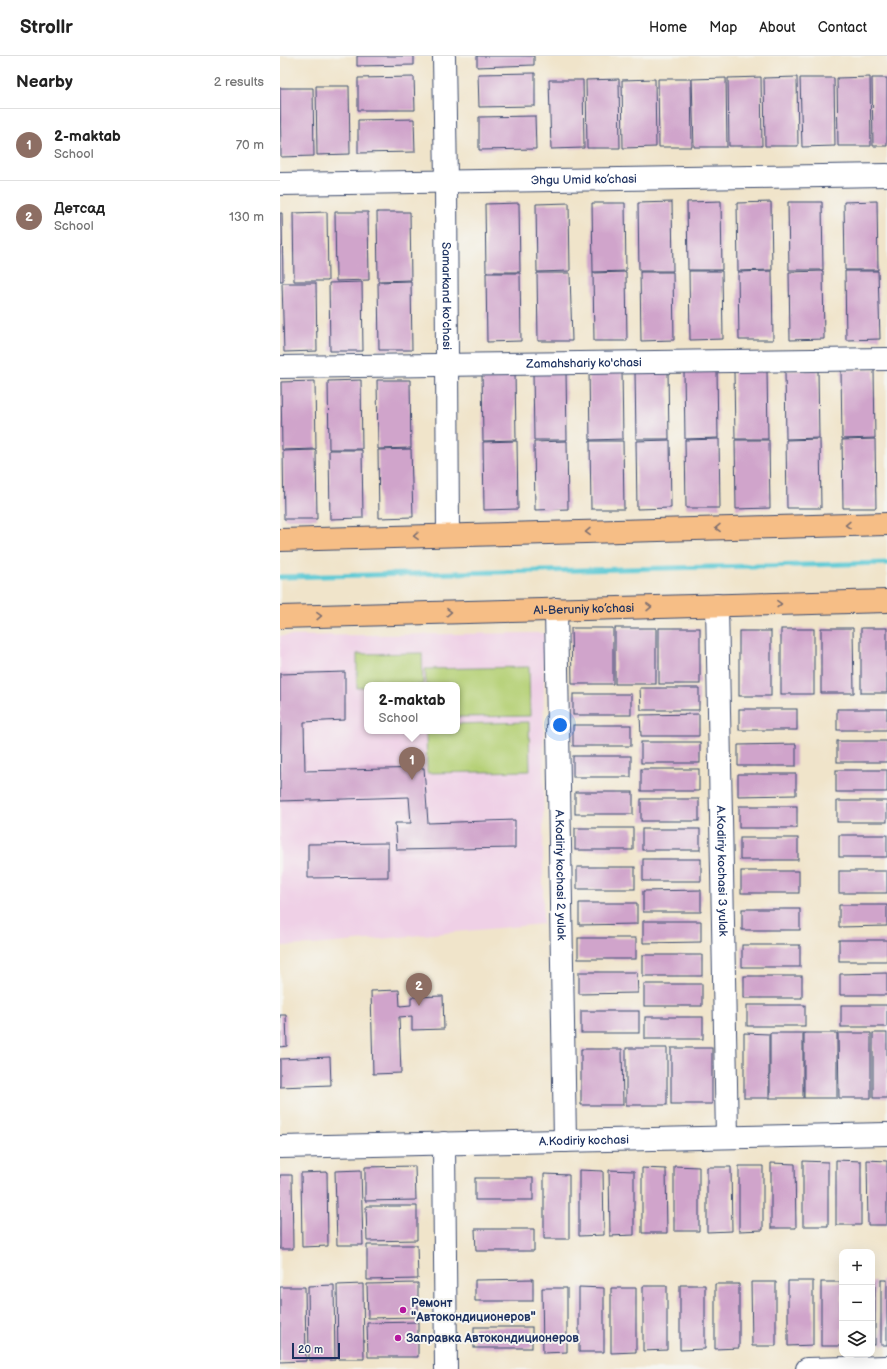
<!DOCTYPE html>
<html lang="en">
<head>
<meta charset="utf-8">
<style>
  :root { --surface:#fff; --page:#f2f2f2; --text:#222; --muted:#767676; --line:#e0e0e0; --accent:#b5179e }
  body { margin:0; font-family:"Balsamiq Sans",sans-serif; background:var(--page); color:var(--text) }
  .controls { position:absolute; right:12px; bottom:12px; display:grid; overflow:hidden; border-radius:8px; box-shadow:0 4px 16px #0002 }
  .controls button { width:36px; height:36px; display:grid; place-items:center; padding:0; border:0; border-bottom:1px solid var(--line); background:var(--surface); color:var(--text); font:20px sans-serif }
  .scale { position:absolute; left:12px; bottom:10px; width:48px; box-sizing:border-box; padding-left:4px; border:2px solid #1b2f5e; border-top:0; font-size:11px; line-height:14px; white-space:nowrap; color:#1b2f5e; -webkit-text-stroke:3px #f6f6f2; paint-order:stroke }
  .you { position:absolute; left:280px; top:669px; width:14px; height:14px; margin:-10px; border:3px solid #fff; border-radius:50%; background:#1a73e8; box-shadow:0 0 0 6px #1a73e833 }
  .badge { display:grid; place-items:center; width:26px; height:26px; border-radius:50%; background:var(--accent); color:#fff; font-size:13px; font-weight:700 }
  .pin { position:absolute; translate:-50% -33px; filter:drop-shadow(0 1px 2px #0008) }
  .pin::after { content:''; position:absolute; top:21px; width:14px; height:12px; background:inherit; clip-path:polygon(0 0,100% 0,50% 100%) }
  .popup { position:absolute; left:84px; top:626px; width:96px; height:52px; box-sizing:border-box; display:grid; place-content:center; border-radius:8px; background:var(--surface); filter:drop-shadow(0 1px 3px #0005); font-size:13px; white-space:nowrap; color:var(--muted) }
  .popup b { font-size:15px; color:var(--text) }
  .popup::after { content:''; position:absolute; left:50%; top:100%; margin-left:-8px; border:8px solid transparent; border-top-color:var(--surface) }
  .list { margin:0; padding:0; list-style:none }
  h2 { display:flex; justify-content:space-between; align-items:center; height:52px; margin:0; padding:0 16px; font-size:17px }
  h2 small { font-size:13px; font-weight:400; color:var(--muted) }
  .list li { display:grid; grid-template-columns:26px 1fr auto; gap:12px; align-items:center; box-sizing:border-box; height:72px; padding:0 16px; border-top:1px solid var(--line) }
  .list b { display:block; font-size:15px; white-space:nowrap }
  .list p { margin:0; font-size:13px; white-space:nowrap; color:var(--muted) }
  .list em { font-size:13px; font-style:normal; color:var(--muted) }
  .icon { flex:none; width:22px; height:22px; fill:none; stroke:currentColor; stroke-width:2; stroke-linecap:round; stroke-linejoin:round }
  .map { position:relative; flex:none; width:607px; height:1313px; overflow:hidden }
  header { display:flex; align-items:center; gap:24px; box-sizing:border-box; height:56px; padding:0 20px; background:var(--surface); border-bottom:1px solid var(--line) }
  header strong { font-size:19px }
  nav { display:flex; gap:22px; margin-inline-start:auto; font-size:14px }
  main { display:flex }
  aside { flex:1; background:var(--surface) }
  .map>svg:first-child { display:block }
</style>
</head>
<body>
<header>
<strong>Strollr</strong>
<nav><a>Home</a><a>Map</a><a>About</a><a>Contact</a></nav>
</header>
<main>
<aside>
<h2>Nearby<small>2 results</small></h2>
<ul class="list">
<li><span class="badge" style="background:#8d6e63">1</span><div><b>2-maktab</b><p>School</p></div><em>70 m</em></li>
<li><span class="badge" style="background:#8d6e63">2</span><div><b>Детсад</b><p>School</p></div><em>130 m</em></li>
</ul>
</aside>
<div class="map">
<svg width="607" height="1313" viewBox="0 0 607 1313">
  <rect width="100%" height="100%" fill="#f6f6f2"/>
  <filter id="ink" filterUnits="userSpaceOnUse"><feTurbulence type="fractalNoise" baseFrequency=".025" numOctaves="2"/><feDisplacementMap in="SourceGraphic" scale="8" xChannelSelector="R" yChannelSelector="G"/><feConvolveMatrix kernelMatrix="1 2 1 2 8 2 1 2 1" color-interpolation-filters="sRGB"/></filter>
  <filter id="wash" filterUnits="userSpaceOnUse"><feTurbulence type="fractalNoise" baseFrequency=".012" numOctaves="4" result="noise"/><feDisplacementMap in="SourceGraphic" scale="16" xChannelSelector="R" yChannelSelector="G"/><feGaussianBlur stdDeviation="0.9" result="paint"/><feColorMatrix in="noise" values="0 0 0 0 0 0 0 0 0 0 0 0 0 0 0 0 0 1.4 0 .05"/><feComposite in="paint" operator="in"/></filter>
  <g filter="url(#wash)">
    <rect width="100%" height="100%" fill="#f0e4ca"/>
    <!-- built -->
    <path fill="#efd0e6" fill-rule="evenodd" d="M264,577L263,868L33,889L0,890V580ZM87,629H177V675H87Z"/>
    <!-- green -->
    <g fill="#b5d076" stroke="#68806a">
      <polygon points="142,597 143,629 87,629 87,631 77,632 77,598"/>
      <polygon points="249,611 250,660 177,661 177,629 146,629 145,613"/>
      <polygon points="249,666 250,715 147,717 146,675 177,675 177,668"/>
    </g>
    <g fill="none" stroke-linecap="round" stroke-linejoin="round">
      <!-- stream -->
      <polyline stroke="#5dc9d4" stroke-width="5" points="0,521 607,507"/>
    </g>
    <g id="blocks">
      <!-- building -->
      <g fill="#d0a4cb">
        <polygon points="77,0 134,0 134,9 77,10"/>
        <polygon points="197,0 254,0 254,9 197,11"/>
        <polygon points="255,17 255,50 199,51 198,18"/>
        <polygon points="134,21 135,54 78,54 78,22"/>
        <polygon points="481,21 482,90 449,90 448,22"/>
        <polygon points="517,21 518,90 485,90 484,22"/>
        <polygon points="590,21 591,90 558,90 557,22"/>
        <polygon points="446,22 447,91 414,91 412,23"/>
        <polygon points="520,22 554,22 555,90 522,91"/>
        <polygon points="592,22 607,22 607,90 593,90"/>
        <polygon points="339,23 340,92 307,92 306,24"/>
        <polygon points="375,23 376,91 343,92 342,24"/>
        <polygon points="378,23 411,23 412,91 379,91"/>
        <polygon points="269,24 303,24 304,92 271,93"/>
        <polygon points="36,30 69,30 70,98 37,99"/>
        <polygon points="0,32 33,32 34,100 1,101"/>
        <polygon points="255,60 256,93 199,94 199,61"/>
        <polygon points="134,63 135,96 78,97 78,64"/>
        <polygon points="441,145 442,214 408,214 407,146"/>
        <polygon points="597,145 598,214 565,214 564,146"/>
        <polygon points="392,146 393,215 359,215 358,147"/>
        <polygon points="491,146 492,214 458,215 457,147"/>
        <polygon points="508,146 542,146 543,214 509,214"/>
        <polygon points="239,147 240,216 206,216 205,148"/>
        <polygon points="289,147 290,215 257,216 256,148"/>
        <polygon points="312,147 345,147 346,215 313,216"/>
        <polygon points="47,156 48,225 14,225 13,157"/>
        <polygon points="55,156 88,156 89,224 56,225"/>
        <polygon points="97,156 130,156 131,224 98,225"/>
        <polygon points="0,157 2,157 3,225 0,225"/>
        <polygon points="409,215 442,215 443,283 410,284"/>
        <polygon points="492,215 493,284 459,284 458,216"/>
        <polygon points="543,215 544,283 510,284 509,216"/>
        <polygon points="565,215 598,215 600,283 566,284"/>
        <polygon points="346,216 347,285 314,285 313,217"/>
        <polygon points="360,216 393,216 394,284 361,285"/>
        <polygon points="206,217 240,217 241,285 207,286"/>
        <polygon points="257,217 290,217 292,285 258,285"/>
        <polygon points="131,225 132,294 99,294 98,226"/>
        <polygon points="82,226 83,295 50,295 49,227"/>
        <polygon points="2,227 36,227 37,295 4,296"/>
        <polygon points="437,314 438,382 405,383 404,315"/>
        <polygon points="487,314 488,383 455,383 454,315"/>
        <polygon points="538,314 539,382 506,383 505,315"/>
        <polygon points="561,314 594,314 595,382 562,383"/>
        <polygon points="342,315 343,383 310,384 309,316"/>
        <polygon points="355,315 388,315 389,383 356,383"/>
        <polygon points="202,316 235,316 236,384 203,385"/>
        <polygon points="253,316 286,316 287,384 254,384"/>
        <polygon points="81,324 82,393 49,393 48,325"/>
        <polygon points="97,324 130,324 131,392 98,393"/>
        <polygon points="35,325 36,393 2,394 1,326"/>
        <polygon points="439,383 440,452 406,452 405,384"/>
        <polygon points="540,383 541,452 507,452 506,384"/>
        <polygon points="595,383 596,452 563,452 562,384"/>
        <polygon points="390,384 391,452 357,453 356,385"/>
        <polygon points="455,384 489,384 490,452 456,453"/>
        <polygon points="237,385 238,453 204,454 203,386"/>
        <polygon points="287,385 288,453 255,454 254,386"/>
        <polygon points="310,385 343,385 344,453 311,453"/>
        <polygon points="131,393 133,461 99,462 98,394"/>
        <polygon points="36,394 37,463 4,463 3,395"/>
        <polygon points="49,394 82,394 83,462 50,463"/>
        <polygon points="291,572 333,572 333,628 292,628"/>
        <rect x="335" y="572" width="41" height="56"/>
        <rect x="379" y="572" width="41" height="56"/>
        <polygon points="541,572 573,572 574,637 541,637"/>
        <rect x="581" y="572" width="26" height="65"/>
        <rect x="501" y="573" width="33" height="65"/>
        <rect x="459" y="575" width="32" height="65"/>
        <polygon points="65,616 65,664 24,666 25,715 144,712 148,767 235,764 235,792 117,794 115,767 131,767 129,741 0,745 1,667 0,668 0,618"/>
        <polygon points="360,632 419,632 419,654 361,654"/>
        <rect x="293" y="638" width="58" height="21"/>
        <rect x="459" y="653" width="58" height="21"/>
        <rect x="557" y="653" width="50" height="21"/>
        <polygon points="419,658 419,680 361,680 360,659"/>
        <rect x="293" y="669" width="58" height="21"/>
        <rect x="557" y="685" width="50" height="21"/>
        <rect x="361" y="686" width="59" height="21"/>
        <polygon points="516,688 516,710 458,710 458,689"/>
        <rect x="293" y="700" width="58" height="21"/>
        <rect x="361" y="713" width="58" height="22"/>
        <rect x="556" y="714" width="51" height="22"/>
        <polygon points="458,718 516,718 516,739 458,740"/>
        <rect x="295" y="736" width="58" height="22"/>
        <rect x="361" y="743" width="58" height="22"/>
        <rect x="557" y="745" width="50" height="21"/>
        <rect x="459" y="750" width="58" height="22"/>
        <rect x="295" y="772" width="58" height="22"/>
        <rect x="362" y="773" width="58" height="21"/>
        <rect x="559" y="779" width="48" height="22"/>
        <rect x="460" y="782" width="58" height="22"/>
        <polygon points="108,787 108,821 28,822 28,788"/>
        <rect x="363" y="803" width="58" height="22"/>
        <rect x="297" y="811" width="58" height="22"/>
        <rect x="461" y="815" width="58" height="22"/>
        <rect x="559" y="815" width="48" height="22"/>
        <polygon points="421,834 421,856 363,856 363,835"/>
        <polygon points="299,847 357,847 357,868 299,869"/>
        <polygon points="559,849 607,849 607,870 559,871"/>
        <rect x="462" y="853" width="58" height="21"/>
        <polygon points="363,865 421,865 421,886 363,887"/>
        <rect x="298" y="882" width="58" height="21"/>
        <rect x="559" y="884" width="48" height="21"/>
        <rect x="462" y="889" width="58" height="22"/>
        <rect x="363" y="899" width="59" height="21"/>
        <polygon points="299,916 357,916 358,937 299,938"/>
        <polygon points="607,917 607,939 560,939 560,918"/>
        <rect x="464" y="920" width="58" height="22"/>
        <rect x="364" y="928" width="58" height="22"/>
        <polygon points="119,934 120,950 131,949 131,941 163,940 164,973 132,974 132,960 119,961 121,1017 93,1018 91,935"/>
        <rect x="467" y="949" width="58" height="21"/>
        <rect x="561" y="949" width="46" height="22"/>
        <rect x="301" y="955" width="58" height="22"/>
        <polygon points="0,959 6,959 7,990 0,991"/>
        <rect x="365" y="961" width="58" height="22"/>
        <polygon points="464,977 489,978 489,1042 464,1042"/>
        <rect x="490" y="977" width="33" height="65"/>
        <rect x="524" y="977" width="33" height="65"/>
        <polygon points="558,977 591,977 591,1042 559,1042"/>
        <rect x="593" y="977" width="14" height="65"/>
        <rect x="346" y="992" width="41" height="57"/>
        <rect x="391" y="992" width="41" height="56"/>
        <polygon points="301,993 342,993 343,1049 301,1049"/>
        <polygon points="50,1001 51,1029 0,1031 0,1003"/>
        <polygon points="556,1104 581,1105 581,1169 556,1169"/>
        <polygon points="587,1104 607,1105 607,1169 588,1169"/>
        <polygon points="523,1105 548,1106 548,1170 523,1170"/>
        <polygon points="491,1107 515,1108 516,1172 491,1172"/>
        <polygon points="135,1110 136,1144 85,1145 85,1111"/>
        <polygon points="394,1110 419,1111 419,1175 394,1175"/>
        <polygon points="459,1110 483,1110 483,1174 459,1175"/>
        <polygon points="427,1111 451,1111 452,1175 427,1176"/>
        <polygon points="362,1112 386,1113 387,1177 362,1177"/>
        <polygon points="81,1114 83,1189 57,1189 55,1115"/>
        <polygon points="299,1114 323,1115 324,1179 299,1180"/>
        <polygon points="329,1114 354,1115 354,1179 330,1180"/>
        <polygon points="47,1116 48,1190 22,1191 21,1117"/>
        <polygon points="264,1118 289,1119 289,1183 264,1183"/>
        <polygon points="0,1119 12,1119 13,1193 0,1193"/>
        <rect x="195" y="1122" width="58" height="22"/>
        <polygon points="86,1150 137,1150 137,1184 87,1185"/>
        <polygon points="195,1173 254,1173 254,1195 196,1195"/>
        <polygon points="87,1189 137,1189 138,1223 87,1224"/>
        <polygon points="253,1223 253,1245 195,1245 195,1224"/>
        <rect x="601" y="1224" width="6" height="65"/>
        <polygon points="508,1225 533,1225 533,1289 508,1290"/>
        <rect x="592" y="1225" width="3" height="64"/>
        <polygon points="471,1226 496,1226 496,1290 472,1290"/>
        <rect x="541" y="1226" width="21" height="64"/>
        <polygon points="138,1227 138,1261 88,1262 87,1228"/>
        <polygon points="83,1228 84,1303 58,1303 57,1229"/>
        <polygon points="435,1228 459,1228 459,1292 435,1293"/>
        <polygon points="54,1229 55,1304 29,1304 28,1230"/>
        <polygon points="400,1229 425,1229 425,1293 400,1294"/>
        <polygon points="363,1230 387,1230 387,1294 363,1295"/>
        <polygon points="0,1231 25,1231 26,1305 0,1306"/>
        <polygon points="299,1231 324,1232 324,1296 299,1296"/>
        <polygon points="262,1232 287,1232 287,1296 263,1297"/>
        <polygon points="331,1232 356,1232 356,1296 331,1297"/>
        <polygon points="138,1266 138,1301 88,1301 87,1267"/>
        <rect x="194" y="1271" width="58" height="21"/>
      </g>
    </g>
  </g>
  <g filter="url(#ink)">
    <use href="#blocks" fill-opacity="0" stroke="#3b4a6e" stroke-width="1"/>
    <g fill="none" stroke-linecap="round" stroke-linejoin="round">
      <defs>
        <g id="minor">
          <path id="s1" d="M164,0L166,125L168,479"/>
          <path id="s2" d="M0,128L607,119"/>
          <path id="s3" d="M0,311L607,303"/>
          <path id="s4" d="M437,549L447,1081"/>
          <path id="s5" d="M276,553L285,1085"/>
          <polyline points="164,1087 166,1313"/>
          <path id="s6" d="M0,1091L607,1078"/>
          <polyline points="527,1313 607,1311"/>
        </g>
        <g id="major">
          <polyline points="0,484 607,468"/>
          <path id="s7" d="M0,561L607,545"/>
        </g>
      </defs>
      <!-- minor casing -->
      <use href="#minor" stroke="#3b4a6e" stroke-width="24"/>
      <!-- major casing -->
      <use href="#major" stroke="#3b4a6e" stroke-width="24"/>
      <!-- minor -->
      <use href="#minor" stroke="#fff" stroke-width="22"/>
      <!-- major -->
      <use href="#major" stroke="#f6be86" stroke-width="22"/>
    </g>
    <!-- one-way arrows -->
    <defs><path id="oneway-chevron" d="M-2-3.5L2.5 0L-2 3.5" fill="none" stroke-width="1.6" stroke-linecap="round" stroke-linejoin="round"/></defs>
    <g stroke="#7e6f70">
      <use href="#oneway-chevron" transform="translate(568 469) rotate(179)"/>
      <use href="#oneway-chevron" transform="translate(438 472) rotate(179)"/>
      <use href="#oneway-chevron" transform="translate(308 476) rotate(179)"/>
      <use href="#oneway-chevron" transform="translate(136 480) rotate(178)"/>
      <use href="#oneway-chevron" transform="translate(499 548) rotate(-2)"/>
      <use href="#oneway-chevron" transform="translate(369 551) rotate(-1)"/>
      <use href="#oneway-chevron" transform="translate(169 556) rotate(-2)"/>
      <use href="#oneway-chevron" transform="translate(39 560) rotate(-2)"/>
    </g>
  </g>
  <!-- markers -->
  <g fill="#b5179e" stroke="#f6f6f2" stroke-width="1.5">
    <circle cx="123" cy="1254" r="4"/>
    <circle cx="118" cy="1282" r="4"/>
  </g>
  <g text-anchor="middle" stroke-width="4" stroke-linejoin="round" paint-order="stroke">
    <!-- street labels -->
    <g font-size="12" fill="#1b2f5e" stroke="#f6f6f2">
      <text dy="4" stroke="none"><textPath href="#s2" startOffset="304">Эhgu Umid ko’chasi</textPath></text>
      <text dy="4" stroke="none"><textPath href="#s1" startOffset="240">Samarkand ko'chasi</textPath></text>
      <text dy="4" stroke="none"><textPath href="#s3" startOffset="304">Zamahshariy ko'chasi</textPath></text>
      <text dy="4" stroke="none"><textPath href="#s7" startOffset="304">Al-Beruniy ko’chasi</textPath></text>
      <text dy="4" stroke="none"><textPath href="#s4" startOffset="266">A.Kodiriy kochasi 3 yulak</textPath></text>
      <text dy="4" stroke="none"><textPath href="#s5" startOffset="266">A.Kodiriy kochasi 2 yulak</textPath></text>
      <text dy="4" stroke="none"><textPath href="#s6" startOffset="304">A.Kodiriy kochasi</textPath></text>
    </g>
    <!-- poi labels -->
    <g font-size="12" font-weight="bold" fill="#1b2f5e" stroke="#f6f6f2" text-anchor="start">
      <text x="131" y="1251">Ремонт<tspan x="131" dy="14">"Автокондиционеров"</tspan></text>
      <text x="126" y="1286">Заправка Автокондиционеров</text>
    </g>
  </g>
</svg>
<div class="controls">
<button>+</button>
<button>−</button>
<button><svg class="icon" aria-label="layers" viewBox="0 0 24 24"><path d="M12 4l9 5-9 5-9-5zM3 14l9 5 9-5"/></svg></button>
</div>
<div class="scale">20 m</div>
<div class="you"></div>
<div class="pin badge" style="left:132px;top:724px;background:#8d6e63">1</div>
<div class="popup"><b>2-maktab</b>School</div>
<div class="pin badge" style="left:139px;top:950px;background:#8d6e63">2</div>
</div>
</main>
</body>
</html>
